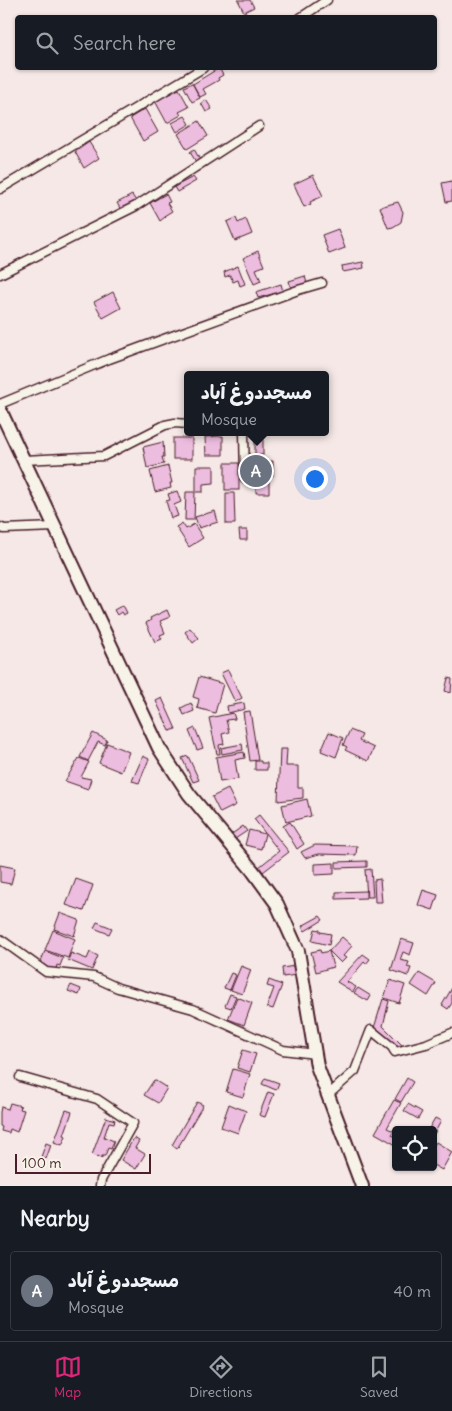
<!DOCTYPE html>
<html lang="en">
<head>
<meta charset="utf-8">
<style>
  :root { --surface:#171b24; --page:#20242c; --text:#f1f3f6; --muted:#9ea1a6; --line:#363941; --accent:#db2777 }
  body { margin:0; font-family:Delius,"Playpen Sans Arabic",sans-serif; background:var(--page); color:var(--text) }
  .controls { position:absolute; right:15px; bottom:15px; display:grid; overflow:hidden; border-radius:5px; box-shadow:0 1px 4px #0004 }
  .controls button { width:45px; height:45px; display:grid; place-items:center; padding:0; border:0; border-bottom:1px solid var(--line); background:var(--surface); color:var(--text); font:25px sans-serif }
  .scale { position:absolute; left:15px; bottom:12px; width:136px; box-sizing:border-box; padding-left:5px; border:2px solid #4a1f2b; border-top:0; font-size:14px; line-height:18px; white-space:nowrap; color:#4a1f2b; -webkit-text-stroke:4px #f7f3e8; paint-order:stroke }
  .you { position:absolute; left:314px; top:478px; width:18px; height:18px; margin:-12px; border:4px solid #fff; border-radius:50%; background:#1a73e8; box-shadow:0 0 0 8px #1a73e833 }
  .badge { display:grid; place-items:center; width:32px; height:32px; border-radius:50%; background:var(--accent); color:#fff; font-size:16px; font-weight:700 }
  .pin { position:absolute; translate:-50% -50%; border:2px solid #fff; box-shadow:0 1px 5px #0006 }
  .popup { position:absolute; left:184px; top:371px; width:145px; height:65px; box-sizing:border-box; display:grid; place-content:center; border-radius:5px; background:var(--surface); filter:drop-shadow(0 1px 4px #0005); font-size:16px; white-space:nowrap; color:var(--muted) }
  .popup b { font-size:19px; color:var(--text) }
  .popup::after { content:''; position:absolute; left:50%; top:100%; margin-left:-10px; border:10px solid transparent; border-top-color:var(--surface) }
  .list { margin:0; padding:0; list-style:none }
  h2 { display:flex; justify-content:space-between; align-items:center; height:65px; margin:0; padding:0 20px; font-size:21px }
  h2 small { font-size:16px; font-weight:400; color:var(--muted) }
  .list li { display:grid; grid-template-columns:32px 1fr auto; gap:15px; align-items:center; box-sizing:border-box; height:80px; margin:0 10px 10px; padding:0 10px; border:1px solid var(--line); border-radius:5px }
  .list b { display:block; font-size:19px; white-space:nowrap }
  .list p { margin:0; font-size:16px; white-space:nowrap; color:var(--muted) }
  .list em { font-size:16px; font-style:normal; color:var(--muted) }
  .icon { flex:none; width:28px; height:28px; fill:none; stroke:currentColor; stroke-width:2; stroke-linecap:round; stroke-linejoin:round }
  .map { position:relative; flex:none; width:452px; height:1186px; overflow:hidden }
  .search { position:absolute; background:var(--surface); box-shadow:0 1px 4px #0004; left:15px; right:15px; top:15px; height:55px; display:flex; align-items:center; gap:12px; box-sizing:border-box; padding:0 18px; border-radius:5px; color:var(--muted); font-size:19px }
  .sheet { height:155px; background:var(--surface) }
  nav { display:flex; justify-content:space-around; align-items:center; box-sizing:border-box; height:70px; border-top:1px solid var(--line); background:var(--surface); font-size:14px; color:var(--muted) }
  nav a { display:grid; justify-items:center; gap:2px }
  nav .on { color:var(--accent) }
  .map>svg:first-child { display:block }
</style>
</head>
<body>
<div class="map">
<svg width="452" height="1186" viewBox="0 0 452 1186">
  <rect width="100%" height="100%" fill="#f5e8e6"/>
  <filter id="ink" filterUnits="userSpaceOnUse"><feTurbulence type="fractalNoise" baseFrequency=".02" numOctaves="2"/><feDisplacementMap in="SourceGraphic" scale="10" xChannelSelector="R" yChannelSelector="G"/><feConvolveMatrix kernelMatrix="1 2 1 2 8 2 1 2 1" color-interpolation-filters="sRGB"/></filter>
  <g filter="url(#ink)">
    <!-- building -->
    <g fill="#edbddf" stroke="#4a1f2b">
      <polygon points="238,0 250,0 254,7 244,12"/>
      <polygon points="219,68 223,75 218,78 219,80 203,89 206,94 200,97 193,84"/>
      <polygon points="192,83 200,98 192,102 184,87"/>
      <polygon points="179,89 189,107 179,112 181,115 167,123 155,101"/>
      <polygon points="206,100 212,109 206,112 201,103"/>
      <polygon points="145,109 158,132 143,141 130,118"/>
      <polygon points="185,116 190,124 177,132 172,123"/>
      <polygon points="199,121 208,136 187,149 178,134"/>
      <polygon points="89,142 99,158 84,168 75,152"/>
      <polygon points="194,149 200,160 196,162 190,152"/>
      <polygon points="313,175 323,196 310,202 311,204 304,207 294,184"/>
      <polygon points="193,177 196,181 177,192 174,187"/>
      <polygon points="452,181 452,201 446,202 442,183"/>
      <polygon points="166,194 170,202 167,203 172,211 164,216 165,217 160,221 150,203"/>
      <polygon points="132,195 136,201 121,210 117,203"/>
      <polygon points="398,202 403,212 401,222 393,227 388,228 380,207"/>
      <polygon points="236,218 238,223 246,219 252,234 235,241 227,222"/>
      <polygon points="338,229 345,248 329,254 322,235"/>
      <polygon points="258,251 264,266 256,269 261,281 254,284 243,258"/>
      <polygon points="363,262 364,268 343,272 342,266"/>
      <polygon points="238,266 245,284 240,286 238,280 233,282 230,275 225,277 224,272"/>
      <polygon points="305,276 307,284 291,288 289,281"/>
      <polygon points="281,284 283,291 258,298 256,292"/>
      <polygon points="113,292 121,308 103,318 94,302"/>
      <polygon points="223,436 223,455 206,455 205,437"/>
      <rect x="255" y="437" width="8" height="18"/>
      <rect x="173" y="438" width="19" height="21"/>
      <polygon points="163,442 164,457 162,457 164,464 147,468 143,447"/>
      <polygon points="258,461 273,461 273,476 263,476 263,468 258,468"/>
      <rect x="225" y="463" width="14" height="27"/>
      <polygon points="168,466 172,483 170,483 171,488 155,492 150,471"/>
      <polygon points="196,466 214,466 214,483 203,484 203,492 196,492"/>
      <polygon points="256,474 261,474 261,478 269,478 269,493 256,493"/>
      <polygon points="177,491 181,502 174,505 178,516 171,518 166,501 170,500 168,494"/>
      <polygon points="186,492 195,492 194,520 185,520"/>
      <polygon points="226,493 234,493 235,524 226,524"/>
      <polygon points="215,511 218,522 199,528 195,517"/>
      <polygon points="182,523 186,529 194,524 203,538 189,547 176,527"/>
      <polygon points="239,530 247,530 247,540 240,540"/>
      <polygon points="123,605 127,613 123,615 121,612 117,615 114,610"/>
      <polygon points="167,610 170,617 160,621 165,633 160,635 162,639 155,642 146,623 151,620 150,618"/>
      <polygon points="190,628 199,638 193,643 185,632"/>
      <polygon points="228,670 242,698 235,702 221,673"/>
      <polygon points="199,677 223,684 215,713 197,708 199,699 193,697"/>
      <polygon points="448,678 452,679 451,693 445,691"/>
      <polygon points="162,698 176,729 170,731 156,701"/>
      <polygon points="191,703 194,711 184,715 181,708"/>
      <polygon points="244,703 245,709 228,713 227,706"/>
      <polygon points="250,711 258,760 250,761 243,712"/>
      <polygon points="233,713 235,719 226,720 229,732 222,734 224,744 219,745 220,754 217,754 209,718"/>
      <polygon points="195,728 203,748 197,750 189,731"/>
      <polygon points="350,730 362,735 359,741 374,748 368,761 345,750 347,747 343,745"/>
      <polygon points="329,732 343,738 336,757 321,751"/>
      <polygon points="93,733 107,740 105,745 98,742 88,761 80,757"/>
      <polygon points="107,743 129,752 121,772 99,763"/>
      <polygon points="242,744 243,750 222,754 221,748"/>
      <polygon points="280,749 287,749 286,766 298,766 298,788 303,788 303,798 278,801"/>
      <polygon points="244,752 245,758 235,760 238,779 220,782 216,757"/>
      <polygon points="143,756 149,759 139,783 132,781"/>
      <polygon points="188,756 199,780 193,782 182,758"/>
      <polygon points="79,758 89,762 81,777 91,779 88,789 65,781"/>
      <polygon points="255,761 261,761 261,763 267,763 267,770 255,770"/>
      <polygon points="228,789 236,805 220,813 212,797"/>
      <polygon points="307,799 311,816 286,822 282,805"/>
      <polygon points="259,815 289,852 263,872 259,867 279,851 254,819"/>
      <polygon points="290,822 304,844 297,849 283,826"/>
      <polygon points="243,826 247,831 235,839 232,834"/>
      <polygon points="249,830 265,834 261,849 245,845"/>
      <polygon points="315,845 357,846 356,855 319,854 305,858 301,852"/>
      <polygon points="367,861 367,867 336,868 336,862"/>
      <polygon points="334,863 334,874 315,875 315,864"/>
      <polygon points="0,865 15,868 11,884 0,882"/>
      <polygon points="371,869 373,897 367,897 365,870"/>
      <polygon points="76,879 93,885 84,911 66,905"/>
      <polygon points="380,879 382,902 375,902 374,880"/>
      <polygon points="423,890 438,895 433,910 418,905"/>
      <polygon points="366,891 366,898 336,899 336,892"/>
      <polygon points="60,913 79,920 74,936 54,929"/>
      <polygon points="320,916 323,920 305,931 302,926"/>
      <polygon points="97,922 112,928 109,934 94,928"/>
      <polygon points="315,929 320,930 320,932 331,934 329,945 312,941"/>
      <polygon points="53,930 75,939 68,958 45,950"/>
      <polygon points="342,937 352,946 343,956 346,958 341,963 329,951"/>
      <polygon points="401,939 414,943 410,955 403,952 400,960 409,962 407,967 411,968 408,976 391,970"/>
      <polygon points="320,950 321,953 329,951 333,967 316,972 311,952"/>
      <polygon points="45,951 63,958 60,966 57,965 55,973 39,966"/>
      <polygon points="90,952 98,956 92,970 68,960 71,953 87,959"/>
      <polygon points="363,954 370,959 366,964 364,962 347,982 356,987 353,992 337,982"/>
      <polygon points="241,966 251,970 242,994 231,990"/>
      <polygon points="295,966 296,975 283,977 282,968"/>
      <polygon points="231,973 236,975 230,990 224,988"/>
      <polygon points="419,973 436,983 428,996 411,985"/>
      <polygon points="269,980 282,985 273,1009 267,1007 274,988 267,986"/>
      <polygon points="390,980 405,985 399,1003 384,998"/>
      <polygon points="71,985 81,989 79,995 68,991"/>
      <polygon points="358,988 371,996 368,1001 354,993"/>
      <polygon points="452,988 452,1003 448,1009 442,1005"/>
      <polygon points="230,994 236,996 231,1008 225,1006"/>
      <polygon points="237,997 252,1003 244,1025 228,1019"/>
      <polygon points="383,999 389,1001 383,1026 403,1046 397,1050 374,1028"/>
      <polygon points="243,1050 256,1054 250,1072 237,1068"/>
      <polygon points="233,1069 250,1074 243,1097 226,1092"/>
      <polygon points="265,1078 279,1083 276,1090 262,1084"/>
      <polygon points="407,1078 413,1082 401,1102 395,1099"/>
      <polygon points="154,1080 167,1088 158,1103 144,1095"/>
      <polygon points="268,1092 274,1094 265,1117 259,1115"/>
      <polygon points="394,1100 401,1103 387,1128 394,1131 392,1135 396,1137 396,1145 375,1133"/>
      <polygon points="197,1102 203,1105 177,1149 172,1145"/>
      <polygon points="10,1103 21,1106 20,1109 24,1110 17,1132 10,1129 9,1133 1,1131 2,1127 0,1126 0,1112 1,1107 8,1109"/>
      <polygon points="229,1104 246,1111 238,1133 221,1127"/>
      <polygon points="408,1104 422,1112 418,1119 404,1111"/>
      <polygon points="66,1110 72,1112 64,1135 66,1136 62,1145 54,1142"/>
      <polygon points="106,1117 115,1120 114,1123 109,1122 104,1137 114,1141 111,1149 108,1148 105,1156 102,1156 102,1158 97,1156 97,1157 92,1155"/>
      <polygon points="435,1118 441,1121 433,1136 433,1130 428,1130"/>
      <polygon points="134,1138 139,1141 135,1148 145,1154 136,1169 121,1160"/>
      <polygon points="436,1142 452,1152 442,1170 433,1165 433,1147"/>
      <polygon points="46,1143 51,1145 46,1159 41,1157"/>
    </g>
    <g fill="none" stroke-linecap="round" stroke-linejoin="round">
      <defs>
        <g id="minor">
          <polyline points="300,18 327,0"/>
          <polyline points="0,189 203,68"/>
          <polyline points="0,274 136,206 259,126"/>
          <polyline points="0,404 109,359 298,290 322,283"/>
          <polyline points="244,432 245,478"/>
          <polyline points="24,460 104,456 165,425 175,423 187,424"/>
          <polyline points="0,527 4,529 55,527"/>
          <polyline points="0,939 46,972 94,977 118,988 193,1009 283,1050 315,1054"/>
          <polyline points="20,1077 97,1099 133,1123 101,1180 100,1186"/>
          <polyline points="328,1095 355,1071 371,1030 392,1047 395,1052 426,1044 452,1033"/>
        </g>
        <polyline id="trunk" points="0,410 159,748 189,794 253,871 277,904 298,951 317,1066 362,1186"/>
      </defs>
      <!-- minor casing -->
      <use href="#minor" stroke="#4a1f2b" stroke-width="11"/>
      <!-- trunk casing -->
      <use href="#trunk" stroke="#4a1f2b" stroke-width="16"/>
      <!-- minor -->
      <use href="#minor" stroke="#f7f3e8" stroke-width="8"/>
      <!-- trunk -->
      <use href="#trunk" stroke="#f7f3e8" stroke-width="12"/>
    </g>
  </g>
</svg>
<div class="controls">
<button><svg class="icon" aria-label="locate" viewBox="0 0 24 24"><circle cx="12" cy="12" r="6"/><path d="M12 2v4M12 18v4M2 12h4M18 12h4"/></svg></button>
</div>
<div class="scale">100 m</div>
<div class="you"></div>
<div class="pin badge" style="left:256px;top:471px;background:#6b7280">A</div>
<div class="popup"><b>مسجددوغ آباد</b>Mosque</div>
<div class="search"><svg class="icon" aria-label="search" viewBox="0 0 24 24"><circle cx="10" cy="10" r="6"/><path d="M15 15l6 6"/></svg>Search here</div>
</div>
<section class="sheet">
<h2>Nearby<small></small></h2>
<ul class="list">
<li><span class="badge" style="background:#6b7280">A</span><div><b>مسجددوغ آباد</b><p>Mosque</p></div><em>40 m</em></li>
</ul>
</section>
<nav>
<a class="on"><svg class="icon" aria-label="map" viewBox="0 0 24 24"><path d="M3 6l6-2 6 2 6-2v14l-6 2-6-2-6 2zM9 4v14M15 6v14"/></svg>Map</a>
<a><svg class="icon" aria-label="directions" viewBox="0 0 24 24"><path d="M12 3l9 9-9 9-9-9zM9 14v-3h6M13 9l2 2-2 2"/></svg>Directions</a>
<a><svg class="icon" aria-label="saved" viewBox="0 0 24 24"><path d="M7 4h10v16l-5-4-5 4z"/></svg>Saved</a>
</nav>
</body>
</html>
